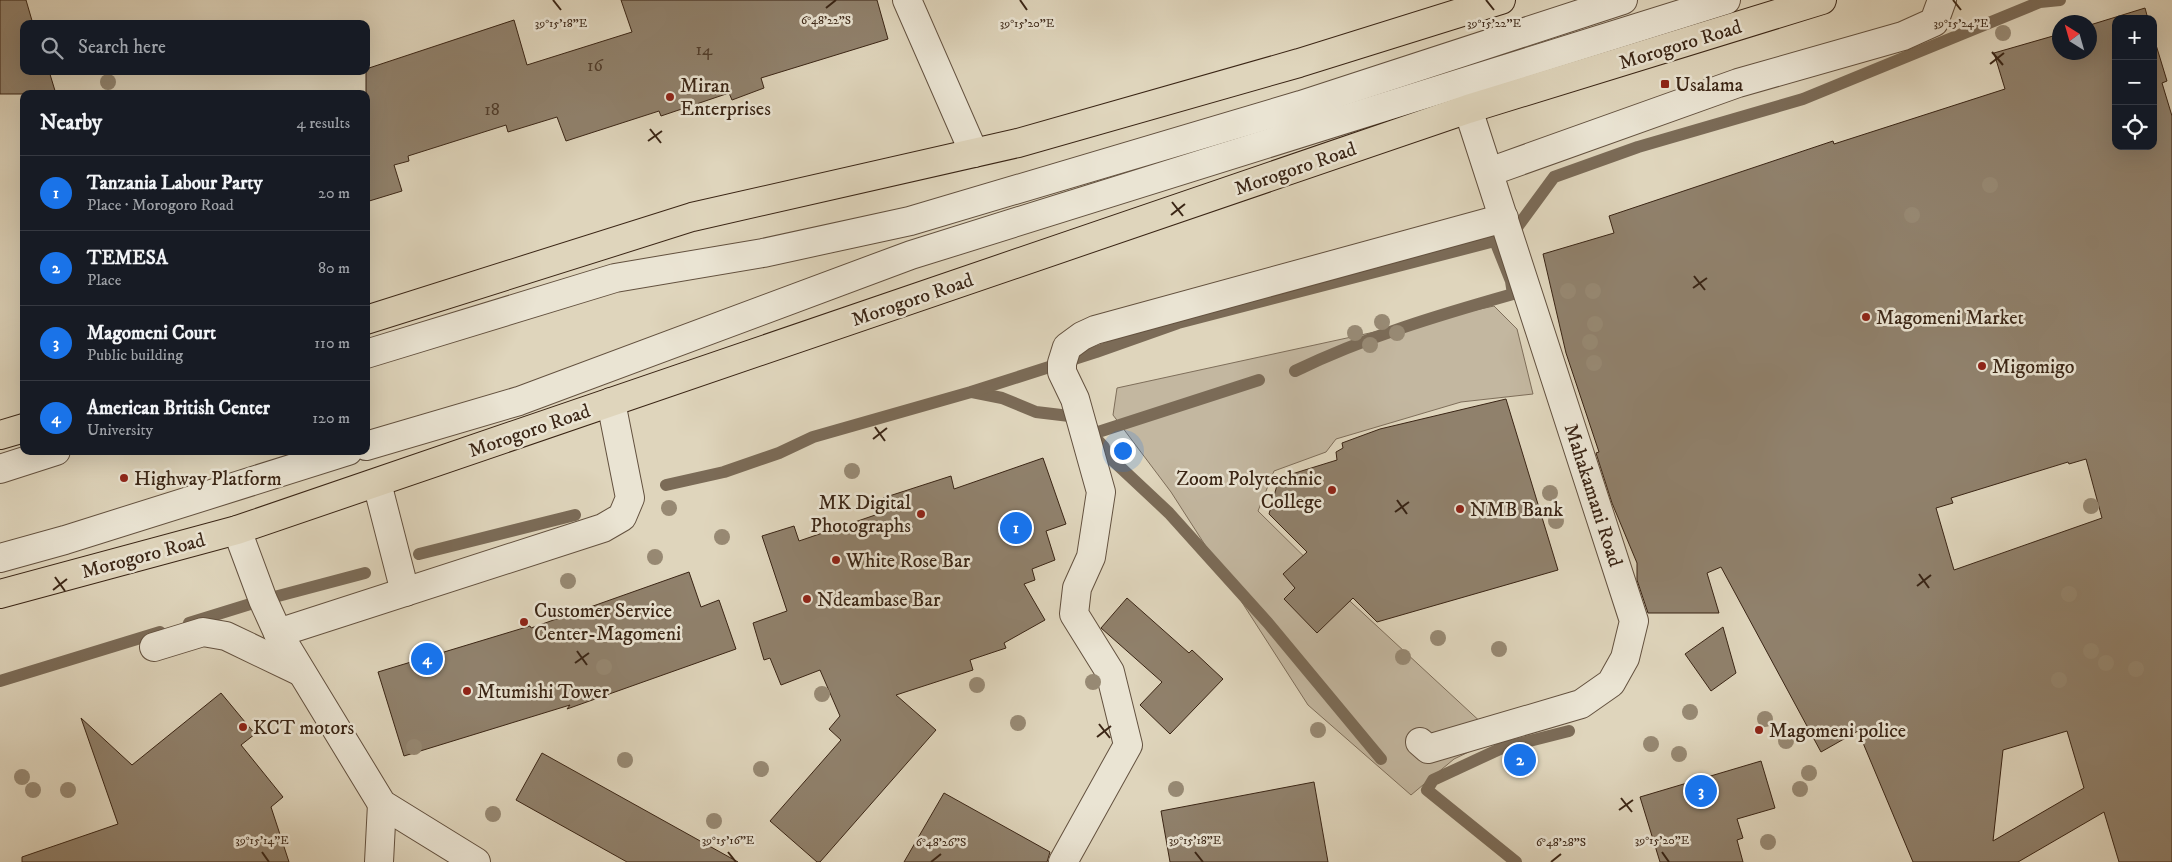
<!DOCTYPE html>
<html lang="en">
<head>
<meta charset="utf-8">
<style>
  :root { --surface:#171b24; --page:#20242c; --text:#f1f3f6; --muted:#9ea1a6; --line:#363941; --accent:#1a73e8 }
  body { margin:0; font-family:"IM FELL DW Pica",serif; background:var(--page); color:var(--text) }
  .controls { position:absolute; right:15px; top:15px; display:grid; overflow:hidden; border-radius:10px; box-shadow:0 5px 20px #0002 }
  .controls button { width:45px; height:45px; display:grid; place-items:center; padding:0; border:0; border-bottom:1px solid var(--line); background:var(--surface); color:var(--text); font:25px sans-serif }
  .compass { position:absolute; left:2052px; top:15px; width:45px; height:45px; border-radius:50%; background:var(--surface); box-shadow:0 5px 20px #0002; rotate:323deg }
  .you { position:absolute; left:1122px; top:450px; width:18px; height:18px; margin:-12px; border:4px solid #fff; border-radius:50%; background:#1a73e8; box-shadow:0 0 0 8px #1a73e833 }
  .badge { display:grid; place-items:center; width:32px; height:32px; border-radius:50%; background:var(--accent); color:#fff; font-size:16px; font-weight:700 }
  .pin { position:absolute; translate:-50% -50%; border:2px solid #fff; box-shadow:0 1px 5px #0006 }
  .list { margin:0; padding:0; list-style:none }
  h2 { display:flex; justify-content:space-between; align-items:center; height:65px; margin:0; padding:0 20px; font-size:21px }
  h2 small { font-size:16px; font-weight:400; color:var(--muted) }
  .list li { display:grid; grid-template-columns:32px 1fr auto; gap:15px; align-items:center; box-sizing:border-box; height:75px; padding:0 20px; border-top:1px solid var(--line) }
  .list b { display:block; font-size:19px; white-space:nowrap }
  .list p { margin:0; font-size:16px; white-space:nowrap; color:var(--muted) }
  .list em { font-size:16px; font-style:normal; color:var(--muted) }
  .icon { flex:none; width:28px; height:28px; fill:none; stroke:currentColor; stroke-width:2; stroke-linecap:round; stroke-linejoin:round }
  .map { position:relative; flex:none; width:2172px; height:862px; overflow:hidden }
  .search { position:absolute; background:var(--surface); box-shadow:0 5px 20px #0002; left:20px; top:20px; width:350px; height:55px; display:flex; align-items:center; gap:12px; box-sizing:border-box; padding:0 18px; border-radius:10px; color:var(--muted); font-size:19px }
  .panel { position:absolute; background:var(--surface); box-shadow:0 5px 20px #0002; left:20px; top:90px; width:350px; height:365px; border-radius:10px }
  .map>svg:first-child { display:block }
</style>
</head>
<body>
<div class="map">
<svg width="2172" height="862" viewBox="0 0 2172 862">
  <rect width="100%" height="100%" fill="#dfd5bc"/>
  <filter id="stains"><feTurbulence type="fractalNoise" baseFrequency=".004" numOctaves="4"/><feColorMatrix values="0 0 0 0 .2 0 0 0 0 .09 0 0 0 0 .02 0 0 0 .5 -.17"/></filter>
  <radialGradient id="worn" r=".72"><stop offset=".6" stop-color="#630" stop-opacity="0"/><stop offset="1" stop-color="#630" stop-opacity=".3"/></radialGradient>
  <!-- green -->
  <polygon fill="#c3b7a0" stroke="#7e6e5a" points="1494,306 1517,329 1533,394 1461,402 1336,439 1326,452 1274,471 1258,511 1339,591 1498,738 1454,759 1411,795 1308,705 1171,492 1113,415 1117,388"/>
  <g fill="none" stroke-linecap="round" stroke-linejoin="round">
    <!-- stream -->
    <g stroke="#7b6b57" stroke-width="12">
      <path d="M1295,371C1365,337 1439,315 1513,294L1511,281L1495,241"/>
      <polyline points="1259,380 1092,434 1104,447 1105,453 1169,513 1268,623 1381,759"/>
      <polyline points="972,392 1002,398 1036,412 1078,417"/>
      <polyline points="666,485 724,472 779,453 813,437 971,392 1096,352 1178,323 1510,237 1554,177 1638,147 1803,99 2040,2 2060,0"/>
      <polyline points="419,554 575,515"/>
      <polyline points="189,623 263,600 365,573"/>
      <polyline points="0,681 160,632"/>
      <polyline points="1516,862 1427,790 1433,780 1502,748 1569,731"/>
    </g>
  </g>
  <!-- building -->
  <g fill="#90816c" stroke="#3a2515" fill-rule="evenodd">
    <polygon points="0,0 26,0 33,24 24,24 24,71 49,71 56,94 0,94"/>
    <polygon points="621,0 877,0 888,39 761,78 764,88 732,100 729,93 661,116 659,111 566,141 557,117 508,132 506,125 408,156 409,161 394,165 402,191 366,202 366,69 514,20 527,65 632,32"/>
    <path d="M2145,8L2148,19H2116V146H2153V35L2167,81L2162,83L2172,116V862H2119L2104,812L2018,862H1913L1858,731L1821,752L1721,567L1707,573L1719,613H1648L1637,580V563L1612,503L1596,453L1599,452L1566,353L1543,254L1614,233L1609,216L1833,141L1834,144L2005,89L1994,53L2060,34V52H2090V25ZM2086,459L2102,518L1954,570L1936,508L1953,503L1951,498L2068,462L2069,464ZM2067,731L2084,788L1993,841L2003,750Z"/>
    <polygon points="1506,399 1558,570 1377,622 1353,598 1317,633 1284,599 1295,588 1283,574 1307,552 1269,514 1279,478 1337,460 1336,452 1343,448 1342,443 1380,429"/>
    <polygon points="1043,458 1066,524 1046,531 1055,560 1032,569 1035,580 1024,584 1045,620 1004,643 1006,648 970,660 973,670 896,695 936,730 820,862 817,862 770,821 841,740 829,729 840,716 820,670 781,685 770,658 764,660 753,623 787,611 762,536 794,526 799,541 887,511 883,498 951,476 954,489"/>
    <polygon points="689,572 701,607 719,600 736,649 567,709 570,705 404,756 378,672 530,626 531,628"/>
    <polygon points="1127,598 1189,653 1192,650 1223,679 1170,734 1140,705 1162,682 1101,628"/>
    <polygon points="1723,627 1736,673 1711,691 1685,654"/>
    <polygon points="221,693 255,734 241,745 283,797 271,807 289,862 22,862 22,857 118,824 81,718 132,765"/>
    <polygon points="542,753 738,862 627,862 516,800"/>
    <polygon points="1761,761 1775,808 1737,819 1743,838 1737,840 1743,862 1660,862 1640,797"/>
    <polygon points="1314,782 1328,862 1170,862 1161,811"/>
    <polygon points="944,793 1050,852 1047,862 904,862"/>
  </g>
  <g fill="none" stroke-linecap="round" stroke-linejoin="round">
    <defs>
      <g id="minor">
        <polyline points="907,0 974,153"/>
        <polyline points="1489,172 1738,83 1903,36 1934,22 1942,0"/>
        <polyline points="366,354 615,278 763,253 910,221 1301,105 1623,0"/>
        <polyline points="366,446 519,401 911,255 1726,0"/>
        <polyline points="0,469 56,451"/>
        <polyline points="377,483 405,592"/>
        <polyline points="237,530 263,600 278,633 382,804 476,862"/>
        <polyline points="0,558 65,540 348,451"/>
        <polyline points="278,633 603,528 622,517 630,498 611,402"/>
        <polyline points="154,647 203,632 226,636 301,672"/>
        <polyline points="1420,742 1428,749 1581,704 1611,683 1625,658 1634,621 1468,109"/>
        <polyline points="379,862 382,804"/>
        <polyline points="1063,862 1128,745 1110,672 1074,614 1077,588 1091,557 1101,492 1075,399 1062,372 1062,363 1067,347 1082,336 1095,330 1504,218"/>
      </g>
      <g id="highway">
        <polyline points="366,320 692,217 1018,143 1299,63 1501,0"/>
        <polyline points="0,435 24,428"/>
        <polyline points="0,594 237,530 1468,109 1822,0"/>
      </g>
    </defs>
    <!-- minor casing -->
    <use href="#minor" stroke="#63513f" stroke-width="30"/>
    <!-- highway casing -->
    <use href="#highway" stroke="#3a2515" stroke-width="30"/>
    <!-- minor -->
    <use href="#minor" stroke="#eae4d3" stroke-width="28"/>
    <!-- highway -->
    <use href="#highway" stroke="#dfd5bc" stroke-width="28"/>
  </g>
  <!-- trees -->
  <g fill="#978973">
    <circle cx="2003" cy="33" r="8"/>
    <circle cx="108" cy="82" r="8"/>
    <circle cx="1990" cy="185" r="8"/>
    <circle cx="1912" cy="215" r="8"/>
    <circle cx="1568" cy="291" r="8"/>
    <circle cx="1593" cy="291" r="8"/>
    <circle cx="1382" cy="322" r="8"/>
    <circle cx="1595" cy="324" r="8"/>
    <circle cx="1355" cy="333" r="8"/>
    <circle cx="1397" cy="333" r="8"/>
    <circle cx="1590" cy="342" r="8"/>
    <circle cx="1370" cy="345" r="8"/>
    <circle cx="1594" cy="363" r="8"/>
    <circle cx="852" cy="471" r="8"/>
    <circle cx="1550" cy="493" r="8"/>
    <circle cx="2091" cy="506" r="8"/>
    <circle cx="669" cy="508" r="8"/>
    <circle cx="1556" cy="521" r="8"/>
    <circle cx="722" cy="537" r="8"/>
    <circle cx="655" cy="557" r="8"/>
    <circle cx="568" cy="581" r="8"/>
    <circle cx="2069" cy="594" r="8"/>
    <circle cx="1438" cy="638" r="8"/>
    <circle cx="1499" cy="649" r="8"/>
    <circle cx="2091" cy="651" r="8"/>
    <circle cx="1403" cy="657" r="8"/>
    <circle cx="2106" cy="663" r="8"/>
    <circle cx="604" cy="667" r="8"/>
    <circle cx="2136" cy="669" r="8"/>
    <circle cx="2059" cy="680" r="8"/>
    <circle cx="1093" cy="682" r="8"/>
    <circle cx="977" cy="685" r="8"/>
    <circle cx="822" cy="694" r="8"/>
    <circle cx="1690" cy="712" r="8"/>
    <circle cx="1765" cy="719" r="8"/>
    <circle cx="1018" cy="723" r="8"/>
    <circle cx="1318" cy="730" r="8"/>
    <circle cx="1786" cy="741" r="8"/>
    <circle cx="1651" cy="744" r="8"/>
    <circle cx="414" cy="747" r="8"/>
    <circle cx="1679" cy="754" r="8"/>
    <circle cx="625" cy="760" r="8"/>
    <circle cx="761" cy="769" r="8"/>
    <circle cx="1809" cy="773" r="8"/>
    <circle cx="22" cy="777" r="8"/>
    <circle cx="1176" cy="789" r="8"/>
    <circle cx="1800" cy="789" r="8"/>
    <circle cx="33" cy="790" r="8"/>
    <circle cx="68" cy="790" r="8"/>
    <circle cx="493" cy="814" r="8"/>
    <circle cx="714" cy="821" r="8"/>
    <circle cx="1768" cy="842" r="8"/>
  </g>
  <!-- ticks -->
  <path fill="none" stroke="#3a2515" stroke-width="2" d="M553,0L561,10M1020,0L1027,10M1486,0L1494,10M1953,0L1961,10M826,8L836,0M1992,52L2003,65M1990,64L2004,53M650,129L661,143M648,141L662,131M1172,202L1183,216M1171,215L1185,204M1694,276L1705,290M1693,288L1707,278M875,427L885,441M873,439L887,428M1397,500L1407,514M1395,512L1409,502M1919,574L1929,588M55,577L65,591M1917,586L1931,575M53,590L67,579M577,651L587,665M575,663L589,653M1099,724L1110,738M1097,737L1111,726M1621,798L1632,812M1619,810L1633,800M262,852L269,862M728,852L736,862M1195,852L1203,862M1662,852L1669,862M931,862L941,854M1551,862L1561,854"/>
  <!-- markers -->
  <g fill="#8f2418" stroke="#eae4d3" stroke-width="2">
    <rect x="1660" y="79" width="10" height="10" rx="2.5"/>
    <circle cx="670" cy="97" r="5"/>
    <circle cx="1866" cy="317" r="5"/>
    <circle cx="1982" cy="366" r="5"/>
    <circle cx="124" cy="478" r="5"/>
    <circle cx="1332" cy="490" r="5"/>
    <circle cx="1460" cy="509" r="5"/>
    <circle cx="921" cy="514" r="5"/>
    <circle cx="836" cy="560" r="5"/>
    <circle cx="807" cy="599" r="5"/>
    <circle cx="524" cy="622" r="5"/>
    <circle cx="467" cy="691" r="5"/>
    <circle cx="243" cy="727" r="5"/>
    <circle cx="1759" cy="730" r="5"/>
  </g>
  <g text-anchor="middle" stroke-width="5" stroke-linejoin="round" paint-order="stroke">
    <!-- number labels -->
    <g font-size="18" fill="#503c2b">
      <text x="704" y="55">14</text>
      <text x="595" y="71">16</text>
      <text x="492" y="115">18</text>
    </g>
    <!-- street labels -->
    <g font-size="20" fill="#3a2515" stroke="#eae4d3">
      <text transform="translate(1680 44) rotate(-17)" y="7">Morogoro Road</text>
      <text transform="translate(1295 168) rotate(-19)" y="7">Morogoro Road</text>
      <text transform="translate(912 299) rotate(-19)" y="7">Morogoro Road</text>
      <text transform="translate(529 430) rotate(-19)" y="7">Morogoro Road</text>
      <text transform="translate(1594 495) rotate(72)" y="7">Mahakamani Road</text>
      <text transform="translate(143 555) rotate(-15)" y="7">Morogoro Road</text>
    </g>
    <!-- poi labels -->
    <g font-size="20" fill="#3a2515" stroke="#eae4d3" text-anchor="start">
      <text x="1675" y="91">Usalama</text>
      <text x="680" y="92">Miran<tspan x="680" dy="23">Enterprises</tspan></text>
      <text x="1876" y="324">Magomeni Market</text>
      <text x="1992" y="373">Migomigo</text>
      <text x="134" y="485">Highway Platform</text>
      <text x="1322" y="485" text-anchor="end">Zoom Polytechnic<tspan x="1322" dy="23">College</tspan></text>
      <text x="911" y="509" text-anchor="end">MK Digital<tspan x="911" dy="23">Photographs</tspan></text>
      <text x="1470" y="516">NMB Bank</text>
      <text x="846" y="567">White Rose Bar</text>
      <text x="817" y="606">Ndeambase Bar</text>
      <text x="534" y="617">Customer Service<tspan x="534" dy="23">Center-Magomeni</tspan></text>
      <text x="477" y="698">Mtumishi Tower</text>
      <text x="253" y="734">KCT motors</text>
      <text x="1769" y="737">Magomeni police</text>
    </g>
  </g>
  <g font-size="12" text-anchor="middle" fill="#3a2515" stroke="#eae4d3" stroke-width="5" stroke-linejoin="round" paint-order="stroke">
    <text x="826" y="24">6°48'22"S</text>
    <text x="561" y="27">39°15'18"E</text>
    <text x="1027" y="27">39°15'20"E</text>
    <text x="1494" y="27">39°15'22"E</text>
    <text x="1961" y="27">39°15'24"E</text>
    <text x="262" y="844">39°15'14"E</text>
    <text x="728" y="844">39°15'16"E</text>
    <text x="1195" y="844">39°15'18"E</text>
    <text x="1662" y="844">39°15'20"E</text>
    <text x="941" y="846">6°48'26"S</text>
    <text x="1561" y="846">6°48'28"S</text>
  </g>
  <rect width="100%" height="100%" filter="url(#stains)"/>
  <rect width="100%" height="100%" fill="url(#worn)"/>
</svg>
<div class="controls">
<button>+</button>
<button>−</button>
<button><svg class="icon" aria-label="locate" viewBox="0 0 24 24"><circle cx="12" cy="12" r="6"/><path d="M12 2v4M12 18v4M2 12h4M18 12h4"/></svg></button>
</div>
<svg class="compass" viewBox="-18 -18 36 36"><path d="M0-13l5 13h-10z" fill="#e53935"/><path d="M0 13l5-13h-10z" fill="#9ea1a6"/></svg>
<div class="you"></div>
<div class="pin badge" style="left:1016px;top:528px">1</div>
<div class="pin badge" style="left:1520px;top:760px">2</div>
<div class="pin badge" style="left:1701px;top:791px">3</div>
<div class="pin badge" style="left:427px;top:659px">4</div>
<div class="search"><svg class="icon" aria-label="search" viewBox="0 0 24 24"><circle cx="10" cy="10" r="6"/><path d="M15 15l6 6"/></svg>Search here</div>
<section class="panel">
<h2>Nearby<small>4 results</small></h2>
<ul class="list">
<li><span class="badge">1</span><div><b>Tanzania Labour Party</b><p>Place · Morogoro Road</p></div><em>20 m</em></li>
<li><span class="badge">2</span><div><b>TEMESA</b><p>Place</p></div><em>80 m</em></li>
<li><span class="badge">3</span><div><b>Magomeni Court</b><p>Public building</p></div><em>110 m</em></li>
<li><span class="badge">4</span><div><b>American British Center</b><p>University</p></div><em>120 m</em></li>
</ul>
</section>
</div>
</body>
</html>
